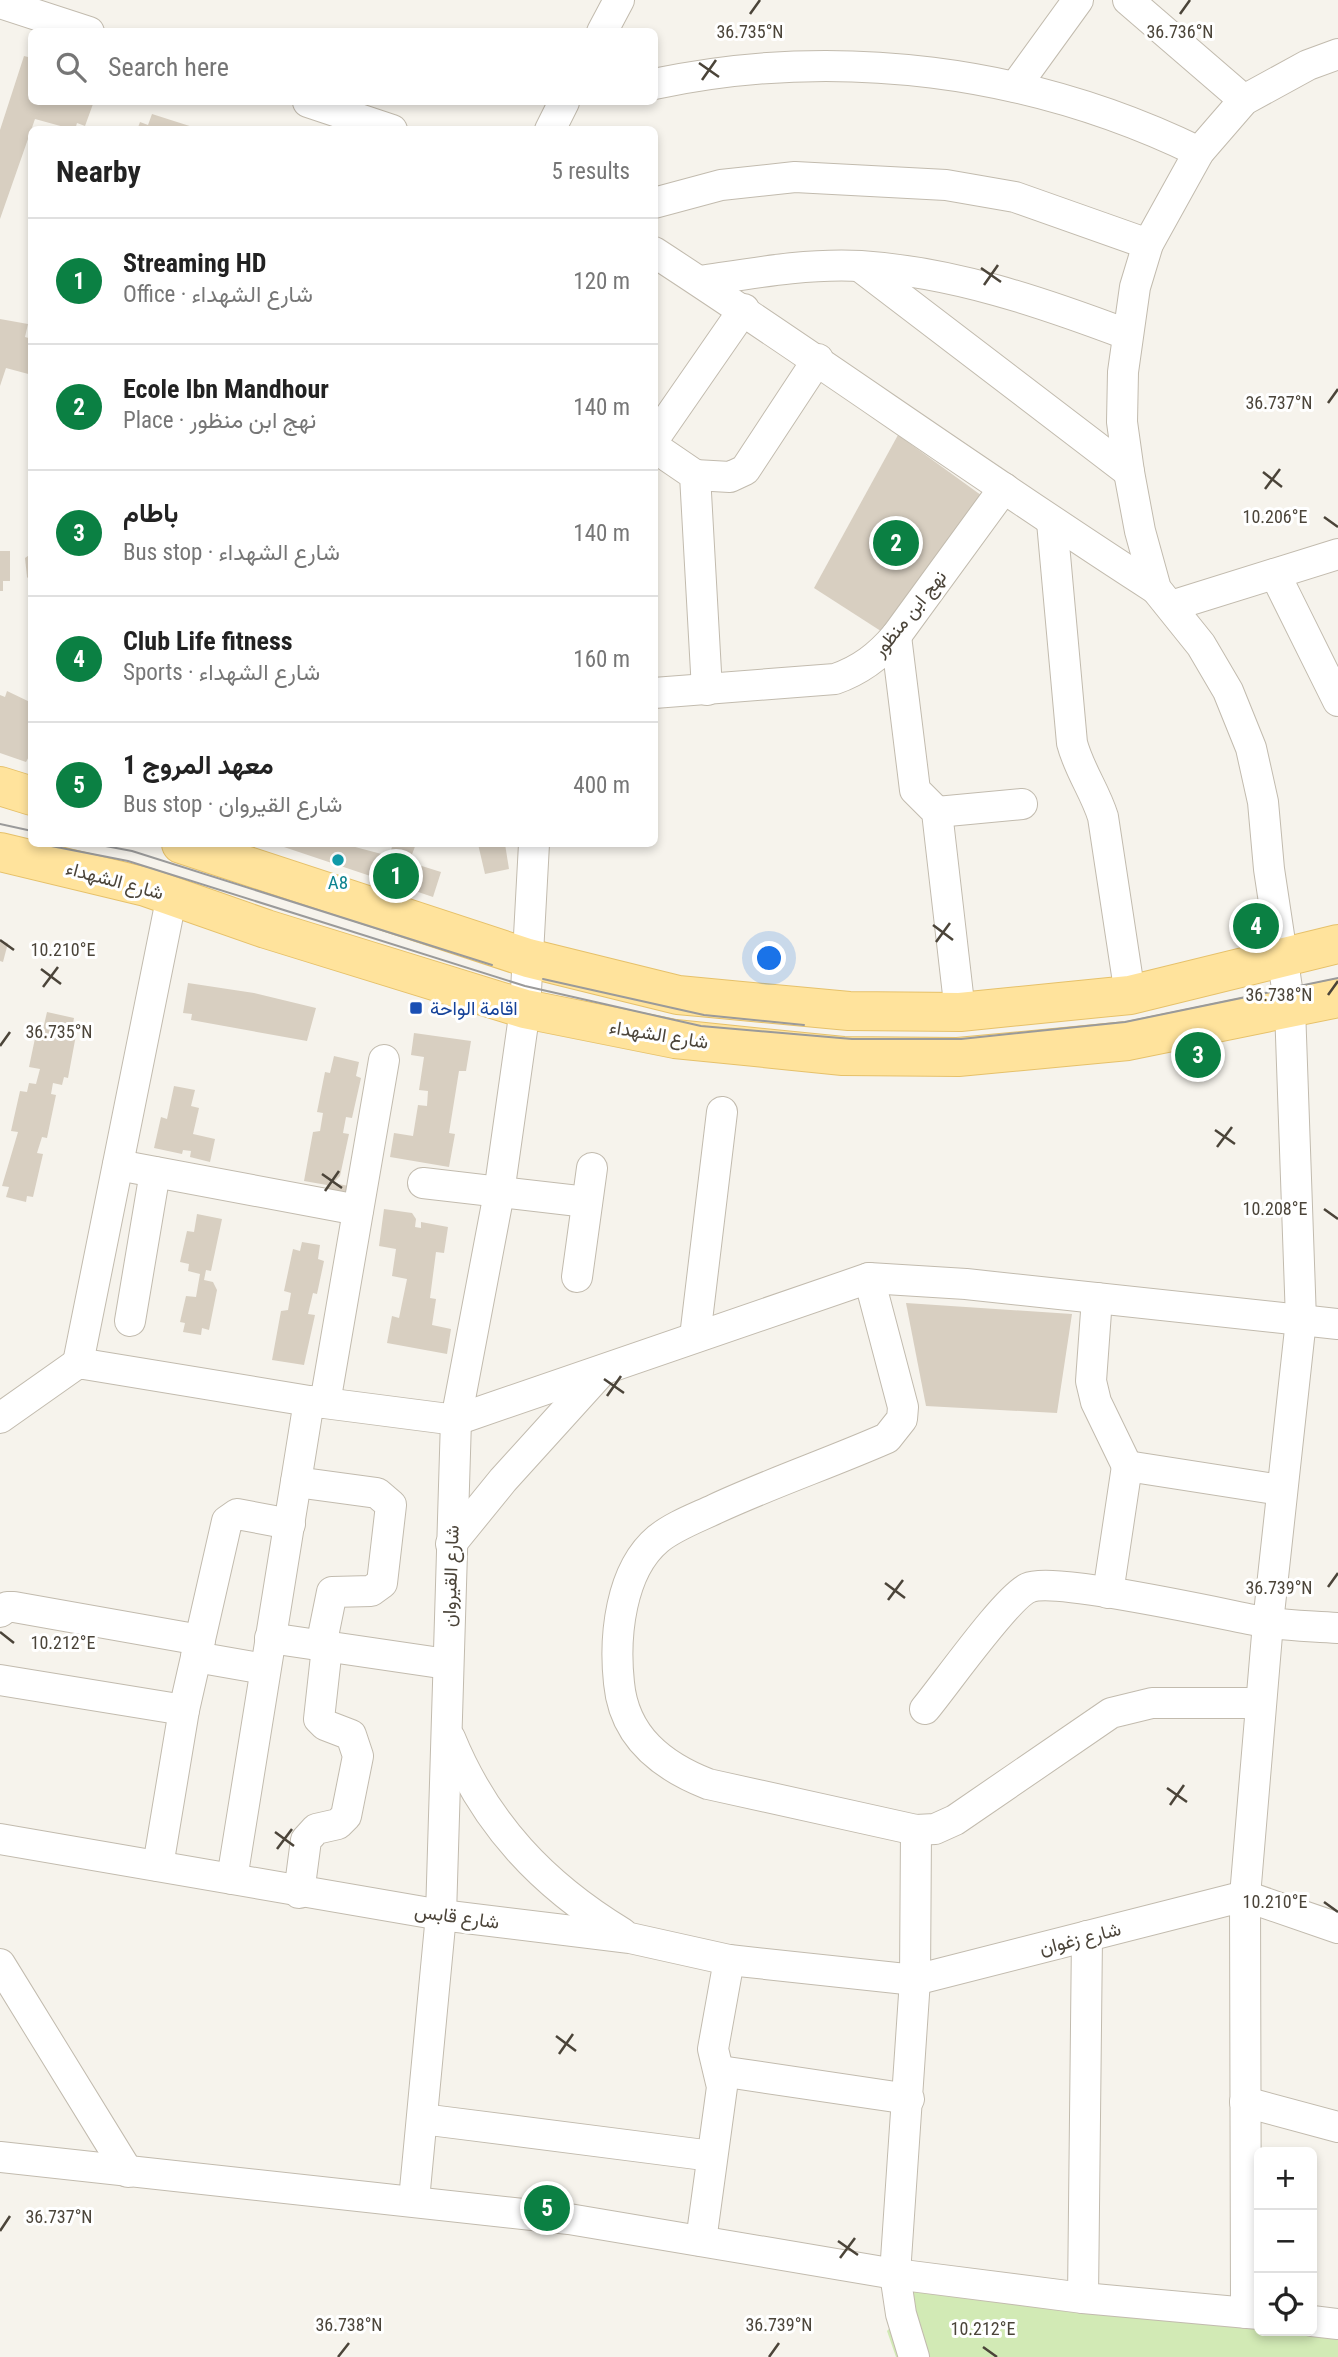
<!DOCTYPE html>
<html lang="en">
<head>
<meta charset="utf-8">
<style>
  :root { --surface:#fff; --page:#f2f2f2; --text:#222; --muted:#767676; --line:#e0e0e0; --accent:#0b8043 }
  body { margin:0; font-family:"Roboto Condensed",Vazirmatn,sans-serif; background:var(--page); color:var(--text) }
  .controls { position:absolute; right:21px; bottom:21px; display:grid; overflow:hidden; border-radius:10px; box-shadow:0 4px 10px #0003 }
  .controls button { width:63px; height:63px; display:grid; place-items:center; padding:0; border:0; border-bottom:2px solid var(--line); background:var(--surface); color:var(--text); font:35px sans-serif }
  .you { position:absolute; left:770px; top:959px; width:24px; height:24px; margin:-18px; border:5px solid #fff; border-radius:50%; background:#1a73e8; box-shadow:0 0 0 10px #1a73e833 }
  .badge { display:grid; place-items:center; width:46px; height:46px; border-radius:50%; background:var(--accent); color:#fff; font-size:23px; font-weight:700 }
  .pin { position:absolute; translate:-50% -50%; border:4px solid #fff; box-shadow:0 2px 7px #0006 }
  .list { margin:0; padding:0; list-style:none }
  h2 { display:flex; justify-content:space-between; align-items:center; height:91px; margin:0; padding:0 28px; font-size:30px }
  h2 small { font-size:23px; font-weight:400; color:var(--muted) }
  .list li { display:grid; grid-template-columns:46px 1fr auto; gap:21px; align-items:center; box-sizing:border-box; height:126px; padding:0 28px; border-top:2px solid var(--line) }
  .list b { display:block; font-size:26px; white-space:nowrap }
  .list p { margin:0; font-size:23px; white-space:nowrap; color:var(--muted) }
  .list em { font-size:23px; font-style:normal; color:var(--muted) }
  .icon { flex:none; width:38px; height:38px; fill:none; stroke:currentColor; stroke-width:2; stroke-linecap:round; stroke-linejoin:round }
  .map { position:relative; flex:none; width:1338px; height:2357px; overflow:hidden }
  .search { position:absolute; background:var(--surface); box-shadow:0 4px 10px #0003; left:28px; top:28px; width:630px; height:77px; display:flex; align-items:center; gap:18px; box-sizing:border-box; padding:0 24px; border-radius:10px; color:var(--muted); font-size:26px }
  .panel { position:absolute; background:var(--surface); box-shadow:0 4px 10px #0003; left:28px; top:126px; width:630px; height:721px; border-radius:10px }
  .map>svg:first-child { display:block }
</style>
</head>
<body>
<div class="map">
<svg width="1338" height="2357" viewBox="0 0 1338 2357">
  <rect width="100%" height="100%" fill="#f6f3ec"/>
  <!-- green -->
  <polygon fill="#d2eab5" points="900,2279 1259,2315 1259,2331 1312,2331 1338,2323 1338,2357 896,2357 887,2331 905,2312"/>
  <!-- building -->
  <g fill="#d8cfc1">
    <polygon points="24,56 32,58 32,102 93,104 85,126 77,123 75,130 35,119 0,219 0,130"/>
    <polygon points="152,114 199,129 199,130 137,130 140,122 148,125"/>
    <polygon points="0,319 28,324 25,337 32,339 32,375 6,368 0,386"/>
    <polygon points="898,435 985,498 887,635 814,588"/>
    <polygon points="0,551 10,551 10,581 3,581 3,591 0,591"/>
    <polygon points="32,553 32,583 27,577 25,558"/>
    <polygon points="7,691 32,703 32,751 26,762 0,753 0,695 5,697"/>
    <polygon points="275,844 344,844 389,856 393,844 416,844 409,862 441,872 433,897"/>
    <polygon points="478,844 505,844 509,869 485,874"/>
    <polygon points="0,941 8,943 3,962 0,961"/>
    <polygon points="188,983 254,993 316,1008 307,1041 191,1020 192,1014 183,1013"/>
    <polygon points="47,1012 74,1018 71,1034 76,1035 68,1078 64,1077 62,1085 53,1083 51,1094 56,1095 47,1138 42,1137 37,1153 43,1154 33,1197 27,1196 26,1202 6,1197 9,1187 2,1186 18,1132 11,1131 20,1091 27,1092 29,1083 36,1084 40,1069 29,1067 38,1024 44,1025"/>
    <polygon points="414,1033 471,1041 466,1071 459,1071 449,1133 455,1134 449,1167 390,1157 394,1133 413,1136 418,1105 427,1106 428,1091 419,1090 424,1057 411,1055"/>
    <polygon points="334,1056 359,1062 356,1076 361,1078 352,1118 346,1117 343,1133 349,1134 340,1176 333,1183 349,1186 345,1199 325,1193 327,1185 304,1181 313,1132 320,1131 323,1113 317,1112 325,1072 330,1073"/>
    <polygon points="174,1086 195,1090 191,1106 199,1108 193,1134 215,1139 210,1162 190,1157 191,1151 183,1150 182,1154 154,1148 161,1117 167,1119"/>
    <polygon points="384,1209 412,1213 416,1219 415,1227 421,1228 421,1222 448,1227 444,1253 436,1252 430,1298 436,1299 432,1325 451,1329 447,1354 387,1343 392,1316 399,1318 407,1279 392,1276 396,1249 379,1246"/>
    <polygon points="197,1214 222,1219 211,1271 206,1270 204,1280 213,1282 217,1290 209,1330 202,1328 201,1335 183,1332 185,1323 180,1322 186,1296 196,1297 200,1274 188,1271 189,1264 180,1262 187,1231 194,1232"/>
    <polygon points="302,1242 320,1245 318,1259 324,1261 317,1294 313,1293 308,1314 315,1315 304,1365 272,1360 281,1311 288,1310 291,1293 284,1291 293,1249 300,1251"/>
    <polygon points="906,1303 1072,1314 1057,1413 926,1406"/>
  </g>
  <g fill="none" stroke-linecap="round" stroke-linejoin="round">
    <defs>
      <g id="minor">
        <polyline points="1128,0 1244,100"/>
        <polyline points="0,3 89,32"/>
        <polyline points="602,32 619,0"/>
        <path d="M654,84C837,45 1031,70 1199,152"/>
        <polyline points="1015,87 1078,0"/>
        <polyline points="308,102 392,130"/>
        <polyline points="550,130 564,102"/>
        <polyline points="654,203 721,185 795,177 946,185 1015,197 1148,244"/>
        <path d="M654,252C823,362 986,480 1156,589"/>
        <polyline points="862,268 1129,472"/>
        <path d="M701,281C754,273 808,263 861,266C953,272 1041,302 1126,334"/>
        <polyline points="654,439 744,309"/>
        <polyline points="654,447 695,475 707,690"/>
        <polyline points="695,475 730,477 745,470 818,359"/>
        <path d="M1052,522L1072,743C1079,770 1095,791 1103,817L1130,995"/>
        <polyline points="1275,574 1338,701"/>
        <polyline points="1171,606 1338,554"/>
        <polyline points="896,636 915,790 937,812 960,1012"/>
        <path d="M654,693L835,679C861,670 879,656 896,636L1004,488"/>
        <polyline points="937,812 1022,804"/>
        <polyline points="118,1165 358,1210"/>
        <polyline points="423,1183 587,1202"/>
        <polyline points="577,1277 592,1168"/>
        <path d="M869,1278L903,1407L902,1419L887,1438C830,1463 771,1483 715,1509C696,1518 674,1526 658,1539C620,1571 614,1637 619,1683C624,1737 662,1766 708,1784L916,1830L935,1829L955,1820L1111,1713L1152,1703H1260"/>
        <polyline points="1097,1298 1091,1381 1096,1402 1127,1466"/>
        <polyline points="130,1321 155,1172"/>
        <polyline points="695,1337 722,1112"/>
        <polyline points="78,1363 172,895"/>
        <polyline points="325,1403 384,1060"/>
        <polyline points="0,1418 78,1363 309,1401 456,1420 869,1278 966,1284 1338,1324"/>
        <polyline points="296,1482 377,1493 391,1505 382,1583 371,1591 332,1592 321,1646"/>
        <polyline points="451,1544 503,1480 600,1373"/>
        <polyline points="1108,1593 1127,1466 1281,1490"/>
        <polyline points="0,1612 7,1607 14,1607 200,1640"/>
        <polyline points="270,1638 447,1664"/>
        <polyline points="196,1657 265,1669"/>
        <polyline points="0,1680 184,1710"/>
        <path d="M925,1709C945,1685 1006,1598 1028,1588C1053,1576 1226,1615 1264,1622C1288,1626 1314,1626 1338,1628"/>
        <path d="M450,1738C485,1824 543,1885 622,1933"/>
        <polyline points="0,1839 441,1915 630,1938 729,1960 915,1980 1245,1896"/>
        <polyline points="158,1866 184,1710 227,1521 237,1514 290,1524"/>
        <polyline points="232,1879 309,1401"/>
        <polyline points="299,1893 306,1840 316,1829 338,1824 346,1816 358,1756 351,1735 325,1725 319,1719 327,1647"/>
        <polyline points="1245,1896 1338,1928"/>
        <polyline points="0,1964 128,2172"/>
        <polyline points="720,2071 909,2099"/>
        <polyline points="1245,2102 1338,2127"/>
        <polyline points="422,2119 712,2156"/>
        <polyline points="0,2157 569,2219 895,2274 1083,2298 1259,2314"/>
        <polyline points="414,2200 441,1915 456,1420 499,1193 525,1009 534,844"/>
        <polyline points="701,2241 722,2087 713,2049 729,1960"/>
        <polyline points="1083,2298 1087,1936"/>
        <polyline points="1246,2313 1245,1896 1268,1623 1301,1320 1290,1008 1269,869 1263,802 1251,748 1228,691 1201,645 1156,589 1140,531 1129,472 1122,422 1123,372 1135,287 1148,244 1199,152 1244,100 1308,65 1338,54"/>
        <polyline points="1312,2321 1338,2324"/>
        <polyline points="914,2357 901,2314 895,2274 915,1980 916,1830"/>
      </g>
      <g id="major">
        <polyline points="0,786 32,796"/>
        <polyline points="181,844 528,958 678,995 849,1011 960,1012 1130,995 1338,944"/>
        <polyline points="0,852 146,887 266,929 525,1009 675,1039 843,1056 958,1057 1128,1041 1338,998"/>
      </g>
    </defs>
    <!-- minor casing -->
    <use href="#minor" stroke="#c2bbae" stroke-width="32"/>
    <!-- major casing -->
    <use href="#major" stroke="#e6c16a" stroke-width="40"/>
    <!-- minor -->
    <use href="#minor" stroke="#fff" stroke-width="30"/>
    <!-- major -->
    <use href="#major" stroke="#ffe39c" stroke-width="38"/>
    <!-- tram -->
    <g stroke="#9a9a9a" stroke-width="2">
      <polyline points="0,824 32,831"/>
      <polyline points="41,844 128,861 525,986 701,1026 852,1039 961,1039 1125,1022 1338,978"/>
      <polyline points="95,844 132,851 492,965"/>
      <polyline points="543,979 704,1015 804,1025"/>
    </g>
  </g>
  <!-- ticks -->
  <path fill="none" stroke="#4b4439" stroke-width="2.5" d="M750,14L760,0M1180,14L1190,0M699,63L719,77M702,80L716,60M981,268L1001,282M984,285L998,265M1328,403L1338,389M1263,472L1282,487M1265,489L1280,469M1324,517L1338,527M933,925L953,940M0,940L14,950M936,942L950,923M41,969L61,984M43,987L58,967M1328,995L1338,981M0,1046L10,1032M1215,1130L1235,1144M1217,1147L1232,1127M322,1174L342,1188M325,1191L339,1171M1324,1209L1338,1219M604,1379L624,1393M607,1396L621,1376M885,1583L905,1598M1328,1587L1338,1573M888,1600L903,1580M0,1632L14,1643M1167,1788L1187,1802M1170,1805L1184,1785M275,1832L294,1846M277,1849L292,1829M1324,1902L1338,1912M556,2036L576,2051M559,2054L573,2034M0,2231L10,2216M838,2241L858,2255M840,2258L855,2238M983,2347L997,2357M338,2357L349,2343M769,2357L779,2343"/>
  <!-- markers -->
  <circle fill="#0f9aa8" stroke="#fff" stroke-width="2.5" cx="338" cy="860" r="7"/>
  <rect fill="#1a4fb4" stroke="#fff" stroke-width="2.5" x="409" y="1001" width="14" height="14" rx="3.5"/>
  <g text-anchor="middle" stroke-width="6" stroke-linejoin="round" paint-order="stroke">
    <!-- street labels -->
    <g font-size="19" fill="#4b4439" stroke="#fff">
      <text transform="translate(909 613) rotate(-51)" y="7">نهج ابن منظور</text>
      <text transform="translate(115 880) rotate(15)" y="7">شارع الشهداء</text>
      <text transform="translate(659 1034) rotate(9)" y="7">شارع الشهداء</text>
      <text transform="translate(450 1576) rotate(-88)" y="7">شارع القيروان</text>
      <text transform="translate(457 1916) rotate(8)" y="7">شارع قابس</text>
      <text transform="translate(1080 1938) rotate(-14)" y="7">شارع زغوان</text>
    </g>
    <!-- culture labels -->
    <g font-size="19" fill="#0d838f" stroke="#fff">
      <text x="338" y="889">A8</text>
    </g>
    <!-- transit labels -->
    <g font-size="19" fill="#164399" stroke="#fff" text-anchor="start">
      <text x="430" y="1015">اقامة الواحة</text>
    </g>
  </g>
  <g font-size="18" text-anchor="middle" fill="#4b4439" stroke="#fff" stroke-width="6" stroke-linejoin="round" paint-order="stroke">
    <text x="750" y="38">36.735°N</text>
    <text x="1180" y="38">36.736°N</text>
    <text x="1279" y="409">36.737°N</text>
    <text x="1275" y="523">10.206°E</text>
    <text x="63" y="956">10.210°E</text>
    <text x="1279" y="1001">36.738°N</text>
    <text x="59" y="1038">36.735°N</text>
    <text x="1275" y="1215">10.208°E</text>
    <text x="1279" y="1594">36.739°N</text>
    <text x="63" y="1649">10.212°E</text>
    <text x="1275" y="1908">10.210°E</text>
    <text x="59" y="2223">36.737°N</text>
    <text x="349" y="2331">36.738°N</text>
    <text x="779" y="2331">36.739°N</text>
    <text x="983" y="2335">10.212°E</text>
  </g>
</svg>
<div class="controls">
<button>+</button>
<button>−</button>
<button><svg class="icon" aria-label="locate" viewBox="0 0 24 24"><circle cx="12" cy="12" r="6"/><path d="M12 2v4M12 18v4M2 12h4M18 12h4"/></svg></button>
</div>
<div class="you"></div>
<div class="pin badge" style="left:396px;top:876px">1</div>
<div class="pin badge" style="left:896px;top:543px">2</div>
<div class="pin badge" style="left:1198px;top:1055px">3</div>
<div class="pin badge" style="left:1256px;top:926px">4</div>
<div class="pin badge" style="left:547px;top:2208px">5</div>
<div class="search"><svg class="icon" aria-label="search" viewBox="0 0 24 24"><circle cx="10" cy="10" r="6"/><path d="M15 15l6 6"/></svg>Search here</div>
<section class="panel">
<h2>Nearby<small>5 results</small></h2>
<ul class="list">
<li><span class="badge">1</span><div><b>Streaming HD</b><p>Office · شارع الشهداء</p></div><em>120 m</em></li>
<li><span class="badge">2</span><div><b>Ecole Ibn Mandhour</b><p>Place · نهج ابن منظور</p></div><em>140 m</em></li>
<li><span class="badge">3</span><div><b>باطام</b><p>Bus stop · شارع الشهداء</p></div><em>140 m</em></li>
<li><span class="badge">4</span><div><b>Club Life fitness</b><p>Sports · شارع الشهداء</p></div><em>160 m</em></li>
<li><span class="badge">5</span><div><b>معهد المروج 1</b><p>Bus stop · شارع القيروان</p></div><em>400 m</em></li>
</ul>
</section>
</div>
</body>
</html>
